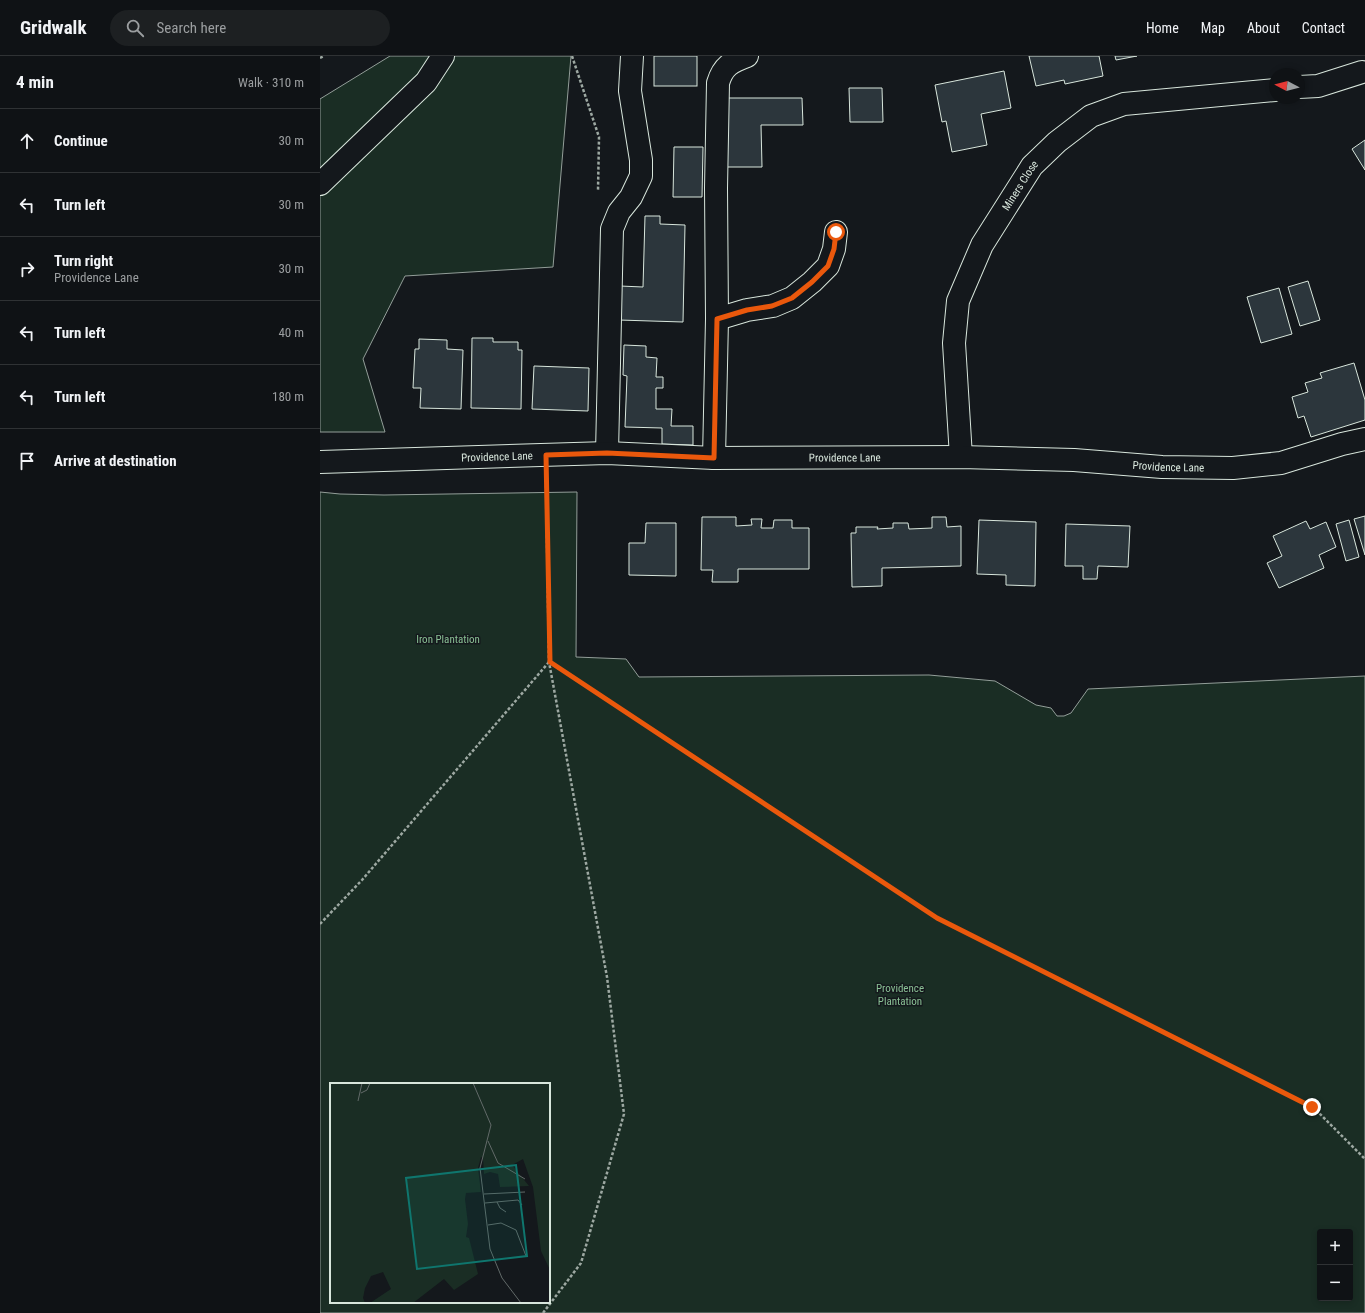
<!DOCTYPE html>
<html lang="en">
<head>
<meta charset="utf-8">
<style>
  :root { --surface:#0f1215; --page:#1d2022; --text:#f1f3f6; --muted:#9b9ea0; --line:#2f3234 }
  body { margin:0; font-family:"Roboto Condensed",sans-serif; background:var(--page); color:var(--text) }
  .controls { position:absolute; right:12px; bottom:12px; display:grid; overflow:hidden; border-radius:4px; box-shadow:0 2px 6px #0003 }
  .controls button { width:36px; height:36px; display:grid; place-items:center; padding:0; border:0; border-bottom:1px solid var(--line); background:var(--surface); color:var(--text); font:20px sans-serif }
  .compass { position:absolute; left:949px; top:12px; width:36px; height:36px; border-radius:50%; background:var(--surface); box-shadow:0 2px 6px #0003; rotate:277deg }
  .stop { position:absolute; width:12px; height:12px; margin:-9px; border:3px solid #ea580c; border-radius:50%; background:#fff }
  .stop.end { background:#ea580c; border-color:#fff; box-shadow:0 1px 4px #0008 }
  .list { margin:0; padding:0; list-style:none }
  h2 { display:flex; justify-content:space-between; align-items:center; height:52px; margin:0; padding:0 16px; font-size:17px }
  h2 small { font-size:13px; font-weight:400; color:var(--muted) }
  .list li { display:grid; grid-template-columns:26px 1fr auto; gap:12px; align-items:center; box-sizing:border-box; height:64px; padding:0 16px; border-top:1px solid var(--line) }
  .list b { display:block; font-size:15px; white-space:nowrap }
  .list p { margin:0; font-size:13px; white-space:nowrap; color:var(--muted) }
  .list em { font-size:13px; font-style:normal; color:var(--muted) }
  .icon { flex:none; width:22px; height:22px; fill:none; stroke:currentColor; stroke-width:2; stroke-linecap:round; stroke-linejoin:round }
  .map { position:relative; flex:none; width:1045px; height:1257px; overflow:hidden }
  header { display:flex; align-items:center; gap:24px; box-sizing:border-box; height:56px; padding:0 20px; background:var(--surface); border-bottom:1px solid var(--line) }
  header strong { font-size:19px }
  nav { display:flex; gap:22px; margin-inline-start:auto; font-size:14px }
  .search { width:280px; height:36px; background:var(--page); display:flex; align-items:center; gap:10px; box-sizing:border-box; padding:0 14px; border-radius:22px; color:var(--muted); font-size:15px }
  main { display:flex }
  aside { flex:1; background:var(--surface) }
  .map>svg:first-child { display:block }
</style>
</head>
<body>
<header>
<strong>Gridwalk</strong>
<div class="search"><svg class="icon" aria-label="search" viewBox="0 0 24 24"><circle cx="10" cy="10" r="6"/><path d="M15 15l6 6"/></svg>Search here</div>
<nav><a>Home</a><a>Map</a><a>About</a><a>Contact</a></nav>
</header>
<main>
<aside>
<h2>4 min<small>Walk · 310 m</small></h2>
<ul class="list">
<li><svg class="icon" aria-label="ahead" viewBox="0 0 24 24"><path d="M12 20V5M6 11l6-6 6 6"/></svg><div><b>Continue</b></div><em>30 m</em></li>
<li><svg class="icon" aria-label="left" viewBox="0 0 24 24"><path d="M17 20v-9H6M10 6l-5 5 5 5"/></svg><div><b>Turn left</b></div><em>30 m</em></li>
<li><svg class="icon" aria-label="right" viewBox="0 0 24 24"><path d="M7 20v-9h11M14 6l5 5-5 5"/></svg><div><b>Turn right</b><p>Providence Lane</p></div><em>30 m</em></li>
<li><svg class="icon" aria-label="left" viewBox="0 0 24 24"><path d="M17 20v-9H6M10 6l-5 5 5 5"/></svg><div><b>Turn left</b></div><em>40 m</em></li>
<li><svg class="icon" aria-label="left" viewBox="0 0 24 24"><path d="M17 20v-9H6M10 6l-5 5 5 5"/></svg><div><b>Turn left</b></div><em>180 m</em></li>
<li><svg class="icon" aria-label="arrive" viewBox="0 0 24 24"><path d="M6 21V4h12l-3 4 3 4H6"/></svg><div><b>Arrive at destination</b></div></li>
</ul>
</aside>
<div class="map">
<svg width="1045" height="1257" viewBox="0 0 1045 1257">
  <rect width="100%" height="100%" fill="#14181c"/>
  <!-- green -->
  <g fill="#1a2d24" stroke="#939e99" fill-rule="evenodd">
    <polygon points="70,0 251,0 233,211 85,220 43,303 65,376 0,376 0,43"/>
    <path d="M0,436L20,438L64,439L257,436L256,601L306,603L319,621L609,619L675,625L716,649L731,652L737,660H744L751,657L768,633L1045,620V1257H0ZM11,1028H229V1246H11ZM1000,1176H1030V1242H1000Z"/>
  </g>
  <!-- building -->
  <g fill="#2c363c" stroke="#d8e6dc">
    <rect x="334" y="0" width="43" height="30"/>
    <polygon points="709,0 779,0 783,20 745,28 744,24 716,30"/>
    <polygon points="795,0 817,0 796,4"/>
    <polygon points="684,15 691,52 661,58 667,89 632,96 626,65 622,66 615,29"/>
    <polygon points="529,32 562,32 563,66 530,66"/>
    <polygon points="403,42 482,42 483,69 441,69 442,111 404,111"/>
    <polygon points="1045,84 1045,114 1032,93"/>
    <polygon points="354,91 383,91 382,141 353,141"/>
    <polygon points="325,160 340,160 340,168 365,169 363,266 299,264 300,230 323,231"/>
    <polygon points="988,225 1000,264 980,270 968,231"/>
    <polygon points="959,232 972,278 941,287 927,241"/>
    <polygon points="152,282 173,282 173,286 198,286 198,294 202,294 201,353 151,352"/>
    <polygon points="99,283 127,284 127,293 143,294 141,353 100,352 101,332 93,332 95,293 99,293"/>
    <polygon points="304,289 326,290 326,301 337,302 336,321 343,321 343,332 336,332 336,353 352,353 351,370 373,370 373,389 342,388 342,372 305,371 307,320 303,319"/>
    <polygon points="1034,307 1045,344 1045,364 991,381 984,360 978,362 972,341 988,336 985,327 1002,322 1000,317"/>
    <polygon points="214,310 269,312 268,355 212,353"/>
    <polygon points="1045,460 1045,499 1034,463"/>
    <polygon points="382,461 416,461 416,470 432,469 431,463 442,463 441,472 453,472 454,464 472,464 472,472 489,472 489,513 418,513 418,526 392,526 393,514 381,514"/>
    <polygon points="612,461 626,461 627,471 641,470 641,510 562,512 562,530 532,531 531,477 536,477 536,471 558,471 557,473 573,472 573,467 588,467 589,473 612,472"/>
    <polygon points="659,464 716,466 715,530 686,529 686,519 657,518"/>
    <polygon points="1029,464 1039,501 1026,505 1016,468"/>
    <polygon points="986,465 990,473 1006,466 1016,491 999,499 1004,512 959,532 947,507 962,500 953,480"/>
    <polygon points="326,467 356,467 356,520 309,519 309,487 325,487"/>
    <polygon points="746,468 810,470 808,511 778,510 777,523 763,523 763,510 745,510"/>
  </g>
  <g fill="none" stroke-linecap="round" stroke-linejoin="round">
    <defs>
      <g id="minor">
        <polyline points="979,31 998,30 1042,16"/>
        <polyline points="0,128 106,26 123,0"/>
        <polyline points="397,263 427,254 453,250 472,242 492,226 508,210 514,193 516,176"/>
        <polyline points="287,397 292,173 299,156 311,141 321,120 321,104 310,35 312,0"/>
        <path id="s1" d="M641,401L634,287L638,245L662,189L712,110L737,86L771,60L804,48L955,34"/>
        <path d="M394,402L397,263L396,132L398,27C403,10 411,6 427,0"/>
        <path id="s2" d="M0,406L287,397L394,402L641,401L754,404L842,411L913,412L961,407L1022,388L1045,383"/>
      </g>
    </defs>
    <!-- minor casing -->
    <use href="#minor" stroke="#d8e6dc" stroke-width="24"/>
    <!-- path -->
    <g stroke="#9da8a2" stroke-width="2.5" stroke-dasharray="3 2" stroke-linecap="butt">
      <polyline points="252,0 279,81 278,135"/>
      <polyline points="0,2 4,0"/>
      <polyline points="229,606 617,862 993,1051 1045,1103"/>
      <polyline points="0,868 42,824 229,606"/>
      <polyline points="223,1257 261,1207 304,1058 287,921 229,606 226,427"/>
    </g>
    <!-- minor -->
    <use href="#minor" stroke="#14181c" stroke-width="22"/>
  </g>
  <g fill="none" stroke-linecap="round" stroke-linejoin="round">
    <!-- route -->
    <polyline stroke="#ea580c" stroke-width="5" points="516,176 514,193 508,210 492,226 472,242 452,250 427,254 397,263 394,402 287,397 226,399 230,606 617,862 992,1051"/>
  </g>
  <g text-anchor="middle" stroke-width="3" stroke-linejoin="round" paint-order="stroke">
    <!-- street labels -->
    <g font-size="11" fill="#d8e6dc" stroke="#14181c">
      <text dy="4" stroke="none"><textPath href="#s1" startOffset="288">Miners Close</textPath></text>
      <text dy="4" stroke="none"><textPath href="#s2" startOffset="177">Providence Lane</textPath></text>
      <text dy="4" stroke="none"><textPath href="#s2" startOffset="525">Providence Lane</textPath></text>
      <text dy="4" stroke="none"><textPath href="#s2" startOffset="849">Providence Lane</textPath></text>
    </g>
    <!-- park labels -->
    <g font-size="11" fill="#8ac095" stroke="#14181c">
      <text x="128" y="587">Iron Plantation</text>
      <text x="580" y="936">Providence<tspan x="580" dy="13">Plantation</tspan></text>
    </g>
  </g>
  <!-- overview -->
  <g transform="translate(10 1027)">
    <rect width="220" height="220" fill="#14181c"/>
    <path d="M0,0H220V187L211,168L203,104L193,76L182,82L199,103L170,104L168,91L160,89L154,91L153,75L151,74L148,85L151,109L136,110L135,116L138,141L136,154L139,155L148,191L124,207L114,196L83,220H40L61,206L53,189L41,193L35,205L33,215L35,220H0Z" fill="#1a2d24"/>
    <path fill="none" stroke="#626a69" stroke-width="1" d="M143,0L161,42L150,85L160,166L172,195L191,220M31,10L37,7L40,0M28,18L32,0M158,58L168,80L195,96M154,111L195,109M167,119L170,125L176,129M155,120L188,117L192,122M158,142L171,140L186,147L196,173"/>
    <path fill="#0f766e" fill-opacity="0.15" stroke="#0f766e" stroke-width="2" d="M186,82L197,173L87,186L76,95Z"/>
    <rect width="220" height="220" fill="none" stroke="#d8e6dc" stroke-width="2"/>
  </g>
</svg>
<div class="controls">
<button>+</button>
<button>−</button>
</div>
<svg class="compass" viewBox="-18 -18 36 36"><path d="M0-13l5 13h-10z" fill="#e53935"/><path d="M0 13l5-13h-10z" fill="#9b9ea0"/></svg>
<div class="stop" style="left:516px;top:176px"></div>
<div class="stop end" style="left:992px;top:1051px"></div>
</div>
</main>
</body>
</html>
